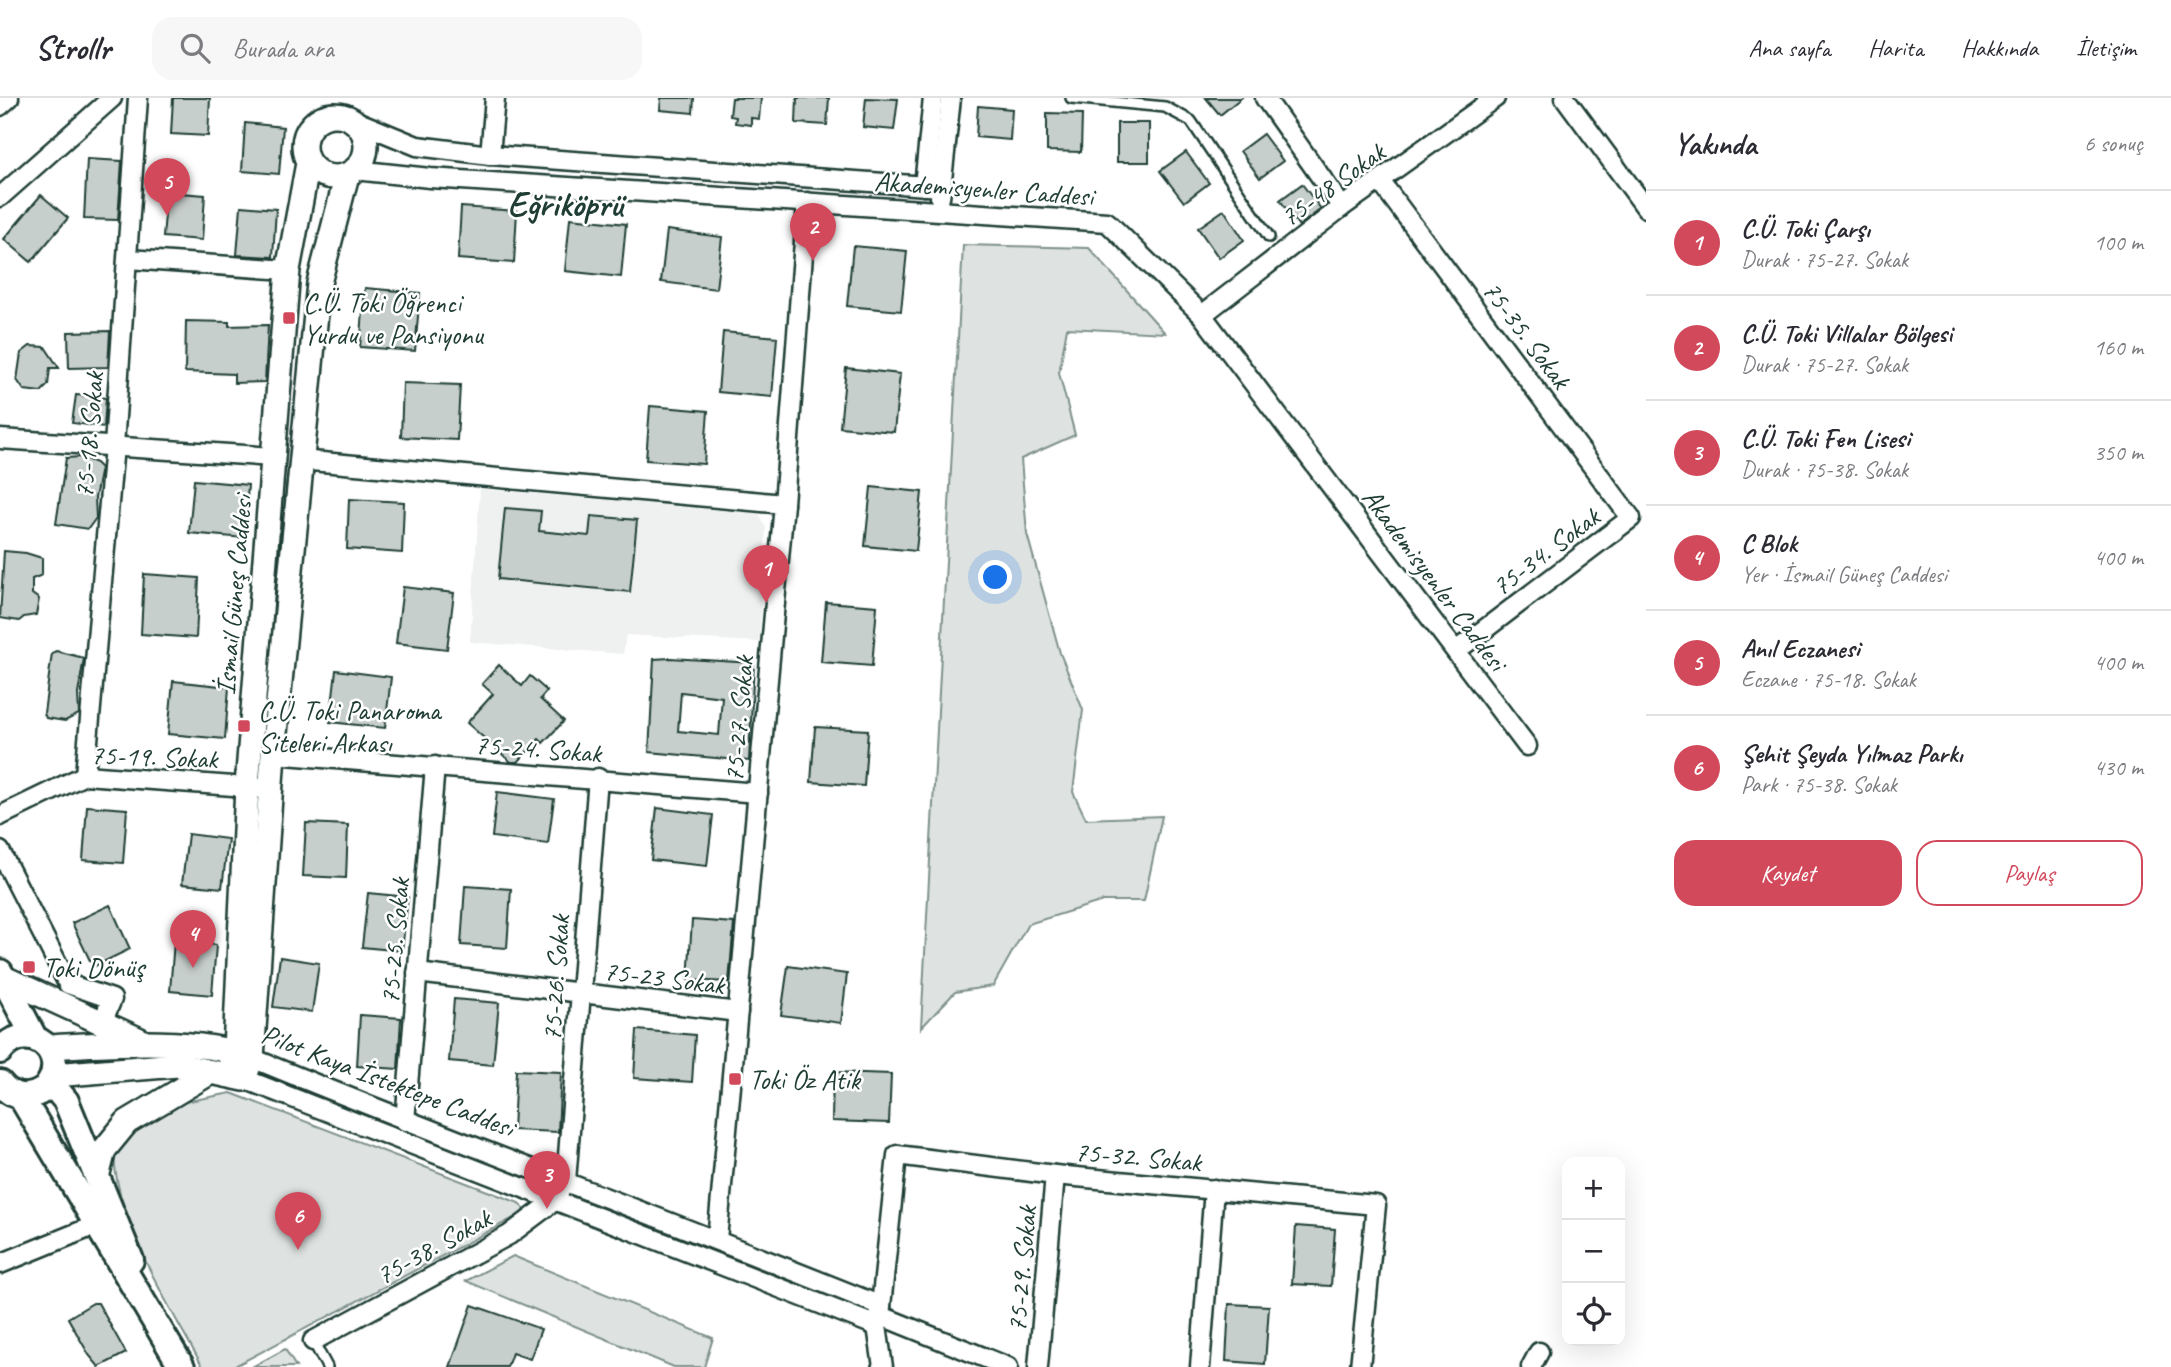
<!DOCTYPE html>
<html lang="tr">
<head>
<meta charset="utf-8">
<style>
  :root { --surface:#fff; --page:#f7f7f7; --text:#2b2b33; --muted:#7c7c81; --line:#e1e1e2; --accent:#d1495b }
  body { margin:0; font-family:Caveat,sans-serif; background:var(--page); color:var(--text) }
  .controls { position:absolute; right:21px; bottom:21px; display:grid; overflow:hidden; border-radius:14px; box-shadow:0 7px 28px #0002 }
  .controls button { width:63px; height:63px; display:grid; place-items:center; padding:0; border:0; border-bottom:2px solid var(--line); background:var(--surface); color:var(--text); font:35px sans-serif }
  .you { position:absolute; left:996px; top:480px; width:24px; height:24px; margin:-18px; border:5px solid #fff; border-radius:50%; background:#1a73e8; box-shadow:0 0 0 10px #1a73e833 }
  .badge { display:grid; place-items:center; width:46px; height:46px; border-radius:50%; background:var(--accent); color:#fff; font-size:23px; font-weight:700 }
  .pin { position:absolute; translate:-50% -58px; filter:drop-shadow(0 2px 4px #0008) }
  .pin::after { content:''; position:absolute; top:37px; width:24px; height:21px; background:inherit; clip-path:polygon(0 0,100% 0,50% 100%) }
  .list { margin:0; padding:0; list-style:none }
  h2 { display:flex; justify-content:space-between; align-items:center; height:91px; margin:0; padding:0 28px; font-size:30px }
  h2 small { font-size:23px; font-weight:400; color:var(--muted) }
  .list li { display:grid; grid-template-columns:46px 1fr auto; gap:21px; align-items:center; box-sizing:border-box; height:105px; padding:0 28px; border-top:2px solid var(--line) }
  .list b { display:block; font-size:26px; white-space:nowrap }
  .list p { margin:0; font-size:23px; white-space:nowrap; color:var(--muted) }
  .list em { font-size:23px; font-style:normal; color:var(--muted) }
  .actions { display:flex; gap:14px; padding:21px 28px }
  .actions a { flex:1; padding:16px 0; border:2px solid var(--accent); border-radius:21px; text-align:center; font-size:24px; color:var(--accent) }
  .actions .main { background:var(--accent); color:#fff }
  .icon { flex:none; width:38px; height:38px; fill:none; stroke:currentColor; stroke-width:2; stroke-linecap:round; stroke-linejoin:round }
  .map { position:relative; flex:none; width:1646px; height:1269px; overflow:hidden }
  header { display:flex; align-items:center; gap:42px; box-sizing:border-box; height:98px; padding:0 35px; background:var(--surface); border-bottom:2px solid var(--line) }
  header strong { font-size:33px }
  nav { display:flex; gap:38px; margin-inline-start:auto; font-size:24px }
  .search { width:490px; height:63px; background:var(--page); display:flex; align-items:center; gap:18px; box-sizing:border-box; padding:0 24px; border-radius:21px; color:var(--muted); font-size:26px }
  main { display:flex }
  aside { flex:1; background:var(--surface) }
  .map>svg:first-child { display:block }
</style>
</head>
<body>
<header>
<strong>Strollr</strong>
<div class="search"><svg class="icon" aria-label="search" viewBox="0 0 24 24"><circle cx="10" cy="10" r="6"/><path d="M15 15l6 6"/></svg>Burada ara</div>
<nav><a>Ana sayfa</a><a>Harita</a><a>Hakkında</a><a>İletişim</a></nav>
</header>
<main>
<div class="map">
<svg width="1646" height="1269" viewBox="0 0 1646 1269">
  <rect width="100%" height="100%" fill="#fff"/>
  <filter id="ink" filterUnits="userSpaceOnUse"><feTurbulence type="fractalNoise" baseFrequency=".0143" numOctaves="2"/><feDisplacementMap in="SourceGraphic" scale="14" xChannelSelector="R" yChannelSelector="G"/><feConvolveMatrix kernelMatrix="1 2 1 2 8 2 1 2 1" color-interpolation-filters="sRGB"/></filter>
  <g filter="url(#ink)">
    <!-- built -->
    <polygon fill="#eef1f0" points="480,391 759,416 766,430 759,544 626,537 623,556 470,544"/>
    <!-- green -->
    <g fill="#dee3e2" stroke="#7e908b" stroke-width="2">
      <polygon points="963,147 1089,150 1165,235 1067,230 1059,275 1075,337 1021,361 1027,436 1060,555 1083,612 1073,694 1086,721 1162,718 1144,803 1103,803 1028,826 993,888 955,894 921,930"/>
      <path d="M231,995L519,1105L524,1111L521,1116L233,1269H203C170,1210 114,1121 114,1053L134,1035L184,1004Z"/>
      <polygon points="513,1158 713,1240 704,1269 674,1269 466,1183"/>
      <polygon points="285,1251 296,1269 252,1269"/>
    </g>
    <!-- building -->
    <g fill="#c7cfcc" stroke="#1f3d34" stroke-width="2" fill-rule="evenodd">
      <polygon points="173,0 210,0 208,38 171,36"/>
      <polygon points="661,0 694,0 693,15 660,12"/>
      <polygon points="732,0 761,0 759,21 751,20 751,27 735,25 736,19 730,18"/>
      <polygon points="797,0 829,0 827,27 796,25"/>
      <polygon points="866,0 898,1 894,32 863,29"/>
      <polygon points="1206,0 1241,0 1220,17"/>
      <polygon points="978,8 1012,11 1010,42 976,39"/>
      <polygon points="1047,15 1082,16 1081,54 1047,53"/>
      <polygon points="245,25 283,29 279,76 242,73"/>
      <rect x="1117" y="25" width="32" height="39"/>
      <polygon points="1263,36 1283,63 1260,80 1240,53"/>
      <polygon points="1186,54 1209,85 1184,104 1160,73"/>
      <polygon points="87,61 122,63 118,122 84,121"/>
      <polygon points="1302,86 1321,111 1299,128 1280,102"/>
      <polygon points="167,94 205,97 202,142 163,139"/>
      <polygon points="41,97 68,120 31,164 4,141"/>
      <polygon points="241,108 276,111 273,159 237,157"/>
      <polygon points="461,109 517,113 514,165 458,161"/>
      <polygon points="1224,112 1244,142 1219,160 1198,130"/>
      <polygon points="570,120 626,126 621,179 565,173"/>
      <polygon points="667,132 722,139 716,191 661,184"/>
      <polygon points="853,148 907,153 901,213 847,208"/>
      <polygon points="365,190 420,195 415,253 360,249"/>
      <polygon points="186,223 229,224 229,228 268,227 265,284 234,285 234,276 185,274"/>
      <polygon points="110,233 108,269 69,270 68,234"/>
      <polygon points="723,234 777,239 772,299 718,294"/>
      <polygon points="30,248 45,249 59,270 50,270 48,287 41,294 24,292 17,282 21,255"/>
      <polygon points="846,270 900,276 894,334 840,329"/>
      <polygon points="403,285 460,287 457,342 401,339"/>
      <polygon points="76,297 106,300 104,329 72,325"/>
      <polygon points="650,308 708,313 704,366 646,362"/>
      <polygon points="81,359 96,365 101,370 95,400 96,420 88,431 56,426 66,360"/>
      <polygon points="194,382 248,387 244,440 189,435"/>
      <polygon points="871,389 922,394 916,453 865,448"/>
      <polygon points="349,401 404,404 402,455 347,451"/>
      <polygon points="505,410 541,413 539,433 589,438 591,418 637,422 630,494 498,481"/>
      <polygon points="4,453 26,455 42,460 42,477 32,481 32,496 39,501 36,517 24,519 19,523 0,520"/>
      <polygon points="144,476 199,480 196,540 141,536"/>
      <polygon points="403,489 454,495 447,551 396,545"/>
      <polygon points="826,504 877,508 872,568 821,564"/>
      <polygon points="56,553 84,560 78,596 79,616 65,623 46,620 44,615 52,555"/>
      <path d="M670,560L754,565L749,663L649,654L654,561ZM681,594L722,599L719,637L678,633Z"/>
      <polygon points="499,567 522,588 530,578 547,593 540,601 564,623 543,645 539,641 518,664 511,664 467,625 493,596 482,586"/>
      <polygon points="336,572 391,579 385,630 330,624"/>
      <polygon points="173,583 229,589 225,641 168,636"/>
      <polygon points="815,629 868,632 864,688 811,684"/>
      <polygon points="497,694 554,701 548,746 492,739"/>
      <polygon points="87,708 127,711 123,765 83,762"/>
      <polygon points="657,710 713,717 707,768 651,762"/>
      <polygon points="306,725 348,727 346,780 303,778"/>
      <polygon points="188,736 228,741 222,790 182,786"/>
      <polygon points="465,788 511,791 507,850 461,847"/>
      <polygon points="368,795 408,799 402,853 362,849"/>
      <polygon points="110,807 130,851 93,869 72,825"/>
      <polygon points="692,822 734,825 729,884 688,882"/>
      <polygon points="174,843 216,847 212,897 170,893"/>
      <polygon points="280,859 319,865 312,914 273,909"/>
      <polygon points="788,868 847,876 841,925 781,917"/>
      <polygon points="454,901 499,905 493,967 449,963"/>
      <polygon points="360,917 401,920 398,971 357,968"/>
      <polygon points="637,932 695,937 692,984 634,980"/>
      <polygon points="516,972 561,974 558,1034 513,1032"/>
      <polygon points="833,974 891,976 889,1025 832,1023"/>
      <polygon points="1296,1128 1335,1131 1331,1188 1292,1186"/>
      <polygon points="93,1205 98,1205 126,1255 99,1269 89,1257 68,1220"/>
      <polygon points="1229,1206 1269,1208 1265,1266 1226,1263"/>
      <polygon points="472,1207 541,1231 530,1261 512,1255 507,1269 450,1269"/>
    </g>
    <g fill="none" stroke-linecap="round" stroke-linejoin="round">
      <defs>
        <g id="service">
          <polyline points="1071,0 1165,9 1191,23 1269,139"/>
          <polyline points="313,1243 327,1269"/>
        </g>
        <g id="minor">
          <polyline points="1265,0 1342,109"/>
          <polyline points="1565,0 1646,110"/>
          <polyline points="0,8 9,0"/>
          <polyline points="351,21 417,48 490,57 941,89"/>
          <polyline points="490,57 495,0"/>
          <polyline points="355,72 430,80 1107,124 1202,217 1527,648"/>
          <polyline points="1380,83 1631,420 1456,553"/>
          <polyline points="924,88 933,0"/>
          <polyline points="0,99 112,0"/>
          <polyline points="940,100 951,0"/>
          <polyline points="128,161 288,172"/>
          <polyline points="1202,217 1342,109 1495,0"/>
          <polyline points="0,341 274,359"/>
          <polyline points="300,362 784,406"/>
          <polyline points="273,656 758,695"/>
          <polyline points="85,677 114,348 138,0"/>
          <polyline points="0,718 85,677 260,690"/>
          <polyline points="0,753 68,886 112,901 102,925"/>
          <polyline points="417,875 738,914"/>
          <path d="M244,981L877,1228L881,1208C672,1123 460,1046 252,960"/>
          <polyline points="405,1023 435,668"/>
          <polyline points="717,1142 784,406 807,104"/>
          <polyline points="0,1166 96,1127"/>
          <polyline points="881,1208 897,1057 1055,1077 1376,1107 1360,1269"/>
          <polyline points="879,1217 1008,1269"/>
          <polyline points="877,1228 883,1269"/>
          <polyline points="313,1243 509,1137 553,1104 566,1083 598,680"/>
          <polyline points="1038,1269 1055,1077"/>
          <polyline points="1200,1269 1214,1091"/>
          <polyline points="1531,1269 1539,1254"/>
        </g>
        <g id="tertiary">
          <circle cx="335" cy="48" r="31"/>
          <polyline points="2,879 140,942"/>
          <path d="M47,949C105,946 195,938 249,959"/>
          <polyline points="54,977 178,967 244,981 252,960 273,656 319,185 347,77"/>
          <polyline points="227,977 235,953 247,688 288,172 308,65"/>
          <polyline points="97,1079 104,1052 127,1024 211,974"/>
        </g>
        <g id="secondary">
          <polyline points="0,874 35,941"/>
          <path d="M0,953C28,919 74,956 45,991C29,1002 12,1001 0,985"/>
          <polyline points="51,985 66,1003 131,1162"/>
          <polyline points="21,999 182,1269"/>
        </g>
      </defs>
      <!-- service casing -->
      <use href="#service" stroke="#1f3d34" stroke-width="14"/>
      <!-- minor casing -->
      <use href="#minor" stroke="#1f3d34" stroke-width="23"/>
      <!-- tertiary casing -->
      <use href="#tertiary" stroke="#1f3d34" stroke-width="28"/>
      <!-- secondary casing -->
      <use href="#secondary" stroke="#1f3d34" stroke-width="30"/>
      <!-- service -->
      <use href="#service" stroke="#fff" stroke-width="9"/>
      <!-- minor -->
      <use href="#minor" stroke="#fff" stroke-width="18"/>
      <!-- tertiary -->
      <use href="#tertiary" stroke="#fff" stroke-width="23"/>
      <!-- secondary -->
      <use href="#secondary" stroke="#fff" stroke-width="24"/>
    </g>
  </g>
  <!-- markers -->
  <g fill="#d1495b" stroke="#fff" stroke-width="2.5">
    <rect x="282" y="213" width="14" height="14" rx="3.5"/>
    <rect x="237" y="621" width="14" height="14" rx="3.5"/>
    <rect x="22" y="862" width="14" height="14" rx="3.5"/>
    <rect x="728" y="974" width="14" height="14" rx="3.5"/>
  </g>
  <g text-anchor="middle" stroke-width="5" stroke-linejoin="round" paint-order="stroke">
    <!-- street labels -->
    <g font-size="28" fill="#1f3d34" stroke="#fff">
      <text transform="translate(1332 86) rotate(-36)" y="10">75-48 Sokak</text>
      <text transform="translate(984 90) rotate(4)" y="10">Akademisyenler Caddesi</text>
      <text transform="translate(1527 236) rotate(53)" y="10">75-35. Sokak</text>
      <text transform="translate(88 337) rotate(-85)" y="10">75-18. Sokak</text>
      <text transform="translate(1545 453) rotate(-37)" y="10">75-34. Sokak</text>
      <text transform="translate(1435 481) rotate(53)" y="10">Akademisyenler Caddesi</text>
      <text transform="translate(233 497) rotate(-85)" y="10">İsmail Güneş Caddesi</text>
      <text transform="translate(738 621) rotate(-85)" y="10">75-27. Sokak</text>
      <text transform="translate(538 650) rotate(4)" y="10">75-24. Sokak</text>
      <text transform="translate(154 658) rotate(2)" y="10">75-19. Sokak</text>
      <text transform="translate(394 843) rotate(-85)" y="10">75-25. Sokak</text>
      <text transform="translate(664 879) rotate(7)" y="10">75-23 Sokak</text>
      <text transform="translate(555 880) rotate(-86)" y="10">75-26. Sokak</text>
      <text transform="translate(388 982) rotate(21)" y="10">Pilot Kaya İstektepe Caddesi</text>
      <text transform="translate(1138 1058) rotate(5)" y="10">75-32. Sokak</text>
      <text transform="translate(433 1148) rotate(-29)" y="10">75-38. Sokak</text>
      <text transform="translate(1021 1171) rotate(-85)" y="10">75-29. Sokak</text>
    </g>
    <!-- poi labels -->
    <g font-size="28" fill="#1f3d34" stroke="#fff" text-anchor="start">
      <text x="303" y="214">C.Ü. Toki Öğrenci<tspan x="303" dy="32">Yurdu ve Pansiyonu</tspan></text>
      <text x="258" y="622">C.Ü. Toki Panaroma<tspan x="258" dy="32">Siteleri Arkası</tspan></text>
      <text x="43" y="879">Toki Dönüş</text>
      <text x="749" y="991">Toki Öz Atik</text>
    </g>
    <!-- district labels -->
    <g font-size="35" font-weight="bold" fill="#1f3d34" stroke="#fff">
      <text x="565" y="118">Eğriköprü</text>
    </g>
  </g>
</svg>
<div class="controls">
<button>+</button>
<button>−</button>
<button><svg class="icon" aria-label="locate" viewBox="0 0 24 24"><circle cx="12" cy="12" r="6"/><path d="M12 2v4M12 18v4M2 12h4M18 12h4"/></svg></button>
</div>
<div class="you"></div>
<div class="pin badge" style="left:766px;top:505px">1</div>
<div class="pin badge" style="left:813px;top:163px">2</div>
<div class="pin badge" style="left:547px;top:1111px">3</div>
<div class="pin badge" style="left:193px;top:870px">4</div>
<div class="pin badge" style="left:167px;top:118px">5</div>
<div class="pin badge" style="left:298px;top:1152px">6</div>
</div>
<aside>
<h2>Yakında<small>6 sonuç</small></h2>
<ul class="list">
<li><span class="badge">1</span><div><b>C.Ü. Toki Çarşı</b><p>Durak · 75-27. Sokak</p></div><em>100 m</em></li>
<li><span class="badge">2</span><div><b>C.Ü. Toki Villalar Bölgesi</b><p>Durak · 75-27. Sokak</p></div><em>160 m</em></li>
<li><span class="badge">3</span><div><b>C.Ü. Toki Fen Lisesi</b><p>Durak · 75-38. Sokak</p></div><em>350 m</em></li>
<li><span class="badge">4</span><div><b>C Blok</b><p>Yer · İsmail Güneş Caddesi</p></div><em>400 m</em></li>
<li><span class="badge">5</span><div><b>Anıl Eczanesi</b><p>Eczane · 75-18. Sokak</p></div><em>400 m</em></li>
<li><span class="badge">6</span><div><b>Şehit Şeyda Yılmaz Parkı</b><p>Park · 75-38. Sokak</p></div><em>430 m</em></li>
</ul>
<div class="actions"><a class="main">Kaydet</a><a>Paylaş</a></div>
</aside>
</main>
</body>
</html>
